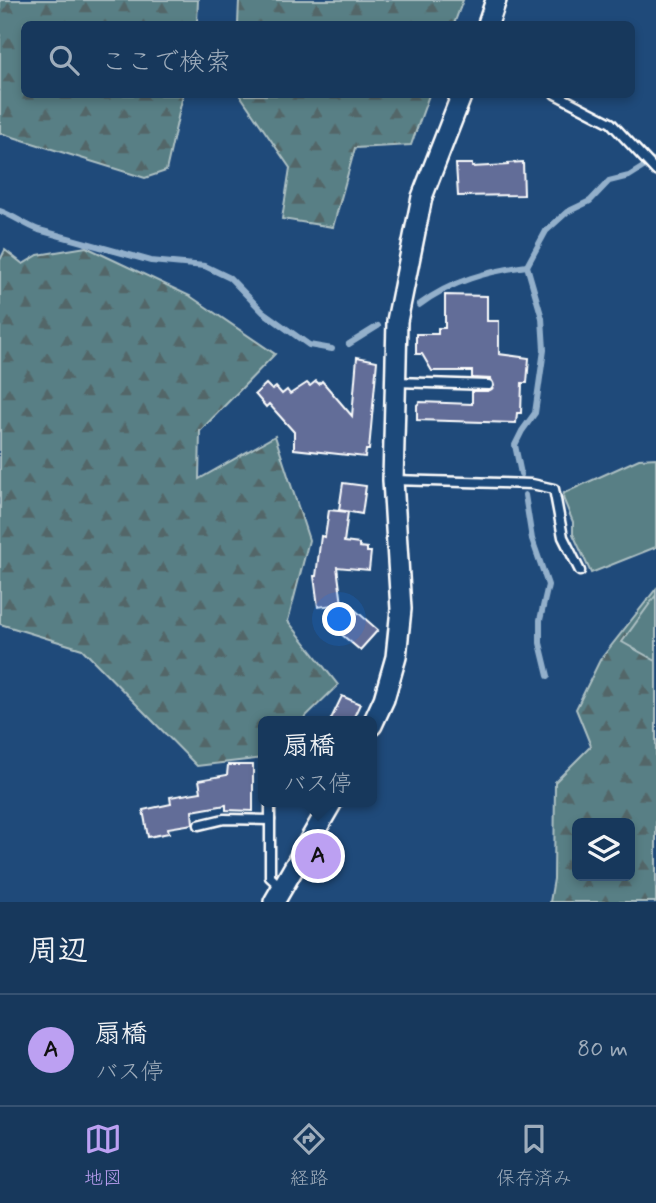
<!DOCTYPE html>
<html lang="ja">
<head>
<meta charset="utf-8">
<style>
  :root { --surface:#17385c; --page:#203f62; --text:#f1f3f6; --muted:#9eacbb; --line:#365272; --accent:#bca0f2 }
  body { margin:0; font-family:Mynerve,"Klee One",sans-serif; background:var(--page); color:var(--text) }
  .controls { position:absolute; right:21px; bottom:21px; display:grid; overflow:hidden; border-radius:10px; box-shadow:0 4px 10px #0003 }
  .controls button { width:63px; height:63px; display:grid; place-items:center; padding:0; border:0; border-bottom:2px solid var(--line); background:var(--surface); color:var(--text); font:35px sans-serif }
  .you { position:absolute; left:340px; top:620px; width:24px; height:24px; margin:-18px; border:5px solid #fff; border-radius:50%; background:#1a73e8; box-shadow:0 0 0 10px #1a73e833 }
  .badge { display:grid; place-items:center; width:46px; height:46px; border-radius:50%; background:var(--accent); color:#111; font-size:23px; font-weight:700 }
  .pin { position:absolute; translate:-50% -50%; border:4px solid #fff; box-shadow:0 2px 7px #0006 }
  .popup { position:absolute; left:258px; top:716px; width:119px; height:91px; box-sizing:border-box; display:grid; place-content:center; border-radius:10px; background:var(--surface); filter:drop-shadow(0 2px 5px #0005); font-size:23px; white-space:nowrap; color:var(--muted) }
  .popup b { font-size:26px; color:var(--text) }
  .popup::after { content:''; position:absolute; left:50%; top:100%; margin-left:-14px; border:14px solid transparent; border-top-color:var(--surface) }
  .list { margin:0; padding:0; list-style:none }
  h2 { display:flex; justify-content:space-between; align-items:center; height:91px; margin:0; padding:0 28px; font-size:30px }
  h2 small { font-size:23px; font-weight:400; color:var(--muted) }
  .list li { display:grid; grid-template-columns:46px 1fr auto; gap:21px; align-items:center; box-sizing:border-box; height:112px; padding:0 28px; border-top:2px solid var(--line) }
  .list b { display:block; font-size:26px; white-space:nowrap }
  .list p { margin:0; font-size:23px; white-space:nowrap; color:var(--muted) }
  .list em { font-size:23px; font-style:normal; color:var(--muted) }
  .icon { flex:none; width:38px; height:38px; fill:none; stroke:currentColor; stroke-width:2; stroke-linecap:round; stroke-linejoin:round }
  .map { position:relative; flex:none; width:656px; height:902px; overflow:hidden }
  .search { position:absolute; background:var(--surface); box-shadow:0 4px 10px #0003; left:21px; right:21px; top:21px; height:77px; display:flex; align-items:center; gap:18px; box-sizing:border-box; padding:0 24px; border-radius:10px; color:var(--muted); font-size:26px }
  .sheet { height:203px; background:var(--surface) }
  nav { display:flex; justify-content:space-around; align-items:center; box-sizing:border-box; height:98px; border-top:2px solid var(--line); background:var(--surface); font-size:19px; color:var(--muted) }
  nav a { display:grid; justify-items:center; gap:4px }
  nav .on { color:var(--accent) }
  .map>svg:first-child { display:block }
</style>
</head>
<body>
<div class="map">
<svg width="656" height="902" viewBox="0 0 656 902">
  <defs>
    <pattern id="forest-firs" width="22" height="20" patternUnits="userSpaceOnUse" patternTransform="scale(1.75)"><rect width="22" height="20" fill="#597f85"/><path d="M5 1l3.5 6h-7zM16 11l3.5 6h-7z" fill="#526668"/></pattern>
  </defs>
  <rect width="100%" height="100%" fill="#1f4a7a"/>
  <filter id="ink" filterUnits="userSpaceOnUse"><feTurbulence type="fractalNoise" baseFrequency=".0143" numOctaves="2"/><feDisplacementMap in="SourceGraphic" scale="14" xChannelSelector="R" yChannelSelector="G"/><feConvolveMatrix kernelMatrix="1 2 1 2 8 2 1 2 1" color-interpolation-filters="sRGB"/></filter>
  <g filter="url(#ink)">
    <!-- forest -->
    <g fill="url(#forest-firs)" stroke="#acbfc2" stroke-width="2" fill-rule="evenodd">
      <polygon points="0,0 198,0 197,24 24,24 24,94 183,95 166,171 145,178 0,133"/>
      <polygon points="239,0 463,0 454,24 238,24"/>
      <polygon points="240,95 429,95 411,145 355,148 333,227 282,219 290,168"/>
      <polygon points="86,247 190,296 275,354 200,431 199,479 275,436 309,540 288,621 338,685 301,721 264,721 263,758 197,766 82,649 0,624 0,260 5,250 23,264 38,255"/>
      <path d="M656,589V902H550L554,879L555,782L591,746L576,709L600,660ZM577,823H630V876H577Z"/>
    </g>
    <!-- park -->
    <g fill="#597f85" stroke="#acbfc2" stroke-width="2">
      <polygon points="656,458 656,547 591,573 573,534 573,522 563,498 564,493 639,459"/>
      <polygon points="656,595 656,661 622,642"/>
    </g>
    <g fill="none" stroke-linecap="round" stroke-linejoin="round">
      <!-- stream -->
      <g stroke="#93b0cb" stroke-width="6">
        <path d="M0,211C14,216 25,225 39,230L151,261L205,266L230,278L263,312L309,345L332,349"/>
        <path d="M419,305C451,281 488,271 527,266"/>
        <polyline points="349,344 378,326"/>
        <polyline points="521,474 515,445 522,431 535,413 544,350 542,318 527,266 546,231 567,212 590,201 609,181 629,176 656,159"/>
        <polyline points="525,495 532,539 548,585 540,620 540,643 548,676"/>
      </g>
    </g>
    <!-- building -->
    <g fill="#626d98" stroke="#fff" stroke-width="2">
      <polygon points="523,162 524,195 458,196 456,164 472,164 472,167 508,165 508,163"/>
      <polygon points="445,295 487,296 487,321 499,321 499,354 529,358 527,383 522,383 521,413 517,413 516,423 417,420 417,405 420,402 472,404 472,391 488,391 494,386 491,379 472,378 472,371 432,371 422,354 416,354 416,334 438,334 438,328 445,328"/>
      <polygon points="357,357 377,361 369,450 366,450 365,457 294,449 294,432 269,404 266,407 255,394 266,384 272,390 276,387 282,394 287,390 290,394 307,383 310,386 316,381 319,384 322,381 352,416"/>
      <polygon points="343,483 366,486 362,514 339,510"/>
      <polygon points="329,510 348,512 344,542 359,544 359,547 367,548 367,552 371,552 369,570 337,567 342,604 318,607 314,576 316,576 321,536 325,537"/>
      <polygon points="346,602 378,630 360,650 328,623"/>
      <polygon points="342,696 360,704 352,721 330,721"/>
      <polygon points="228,765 253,765 253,811 226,810 226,805 192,811 193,824 168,828 169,833 148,837 143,810 171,804 170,797 201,792 199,780 227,775"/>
    </g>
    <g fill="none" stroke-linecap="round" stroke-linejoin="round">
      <defs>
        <g id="service">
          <polyline points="555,94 611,123 656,171"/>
          <polyline points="397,382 488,385"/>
          <polyline points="393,480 532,484 554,489 563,537 580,571"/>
          <polyline points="270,802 270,877 282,888"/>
          <polyline points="199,825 224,819 270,820"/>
        </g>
        <g id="tertiary">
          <polyline points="488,24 496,0"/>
          <polyline points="372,725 384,699 396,657 401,609 393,480 397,321 422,197 462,94"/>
          <polyline points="274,902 332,802"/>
        </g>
      </defs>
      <!-- service casing -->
      <use href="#service" stroke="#fff" stroke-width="13"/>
      <!-- tertiary casing -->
      <use href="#tertiary" stroke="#fff" stroke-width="24"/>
      <!-- service -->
      <use href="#service" stroke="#1f4a7a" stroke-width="8"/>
      <!-- tertiary -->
      <use href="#tertiary" stroke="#1f4a7a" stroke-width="19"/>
    </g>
  </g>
</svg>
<div class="controls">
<button><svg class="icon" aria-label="layers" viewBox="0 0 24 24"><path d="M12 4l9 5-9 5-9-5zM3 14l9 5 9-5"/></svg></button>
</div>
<div class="you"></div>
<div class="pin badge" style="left:318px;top:856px">A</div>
<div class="popup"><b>扇橋</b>バス停</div>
<div class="search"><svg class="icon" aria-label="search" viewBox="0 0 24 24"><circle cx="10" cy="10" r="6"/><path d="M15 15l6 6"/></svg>ここで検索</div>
</div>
<section class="sheet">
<h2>周辺<small></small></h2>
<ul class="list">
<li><span class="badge">A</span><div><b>扇橋</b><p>バス停</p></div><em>80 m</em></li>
</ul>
</section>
<nav>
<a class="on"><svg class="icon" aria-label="map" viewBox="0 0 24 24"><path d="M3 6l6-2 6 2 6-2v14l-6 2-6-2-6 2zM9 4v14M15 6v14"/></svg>地図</a>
<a><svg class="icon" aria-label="directions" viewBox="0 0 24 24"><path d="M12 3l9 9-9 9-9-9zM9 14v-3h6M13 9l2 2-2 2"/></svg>経路</a>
<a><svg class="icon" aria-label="saved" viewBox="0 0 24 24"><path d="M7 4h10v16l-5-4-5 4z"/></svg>保存済み</a>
</nav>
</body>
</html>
